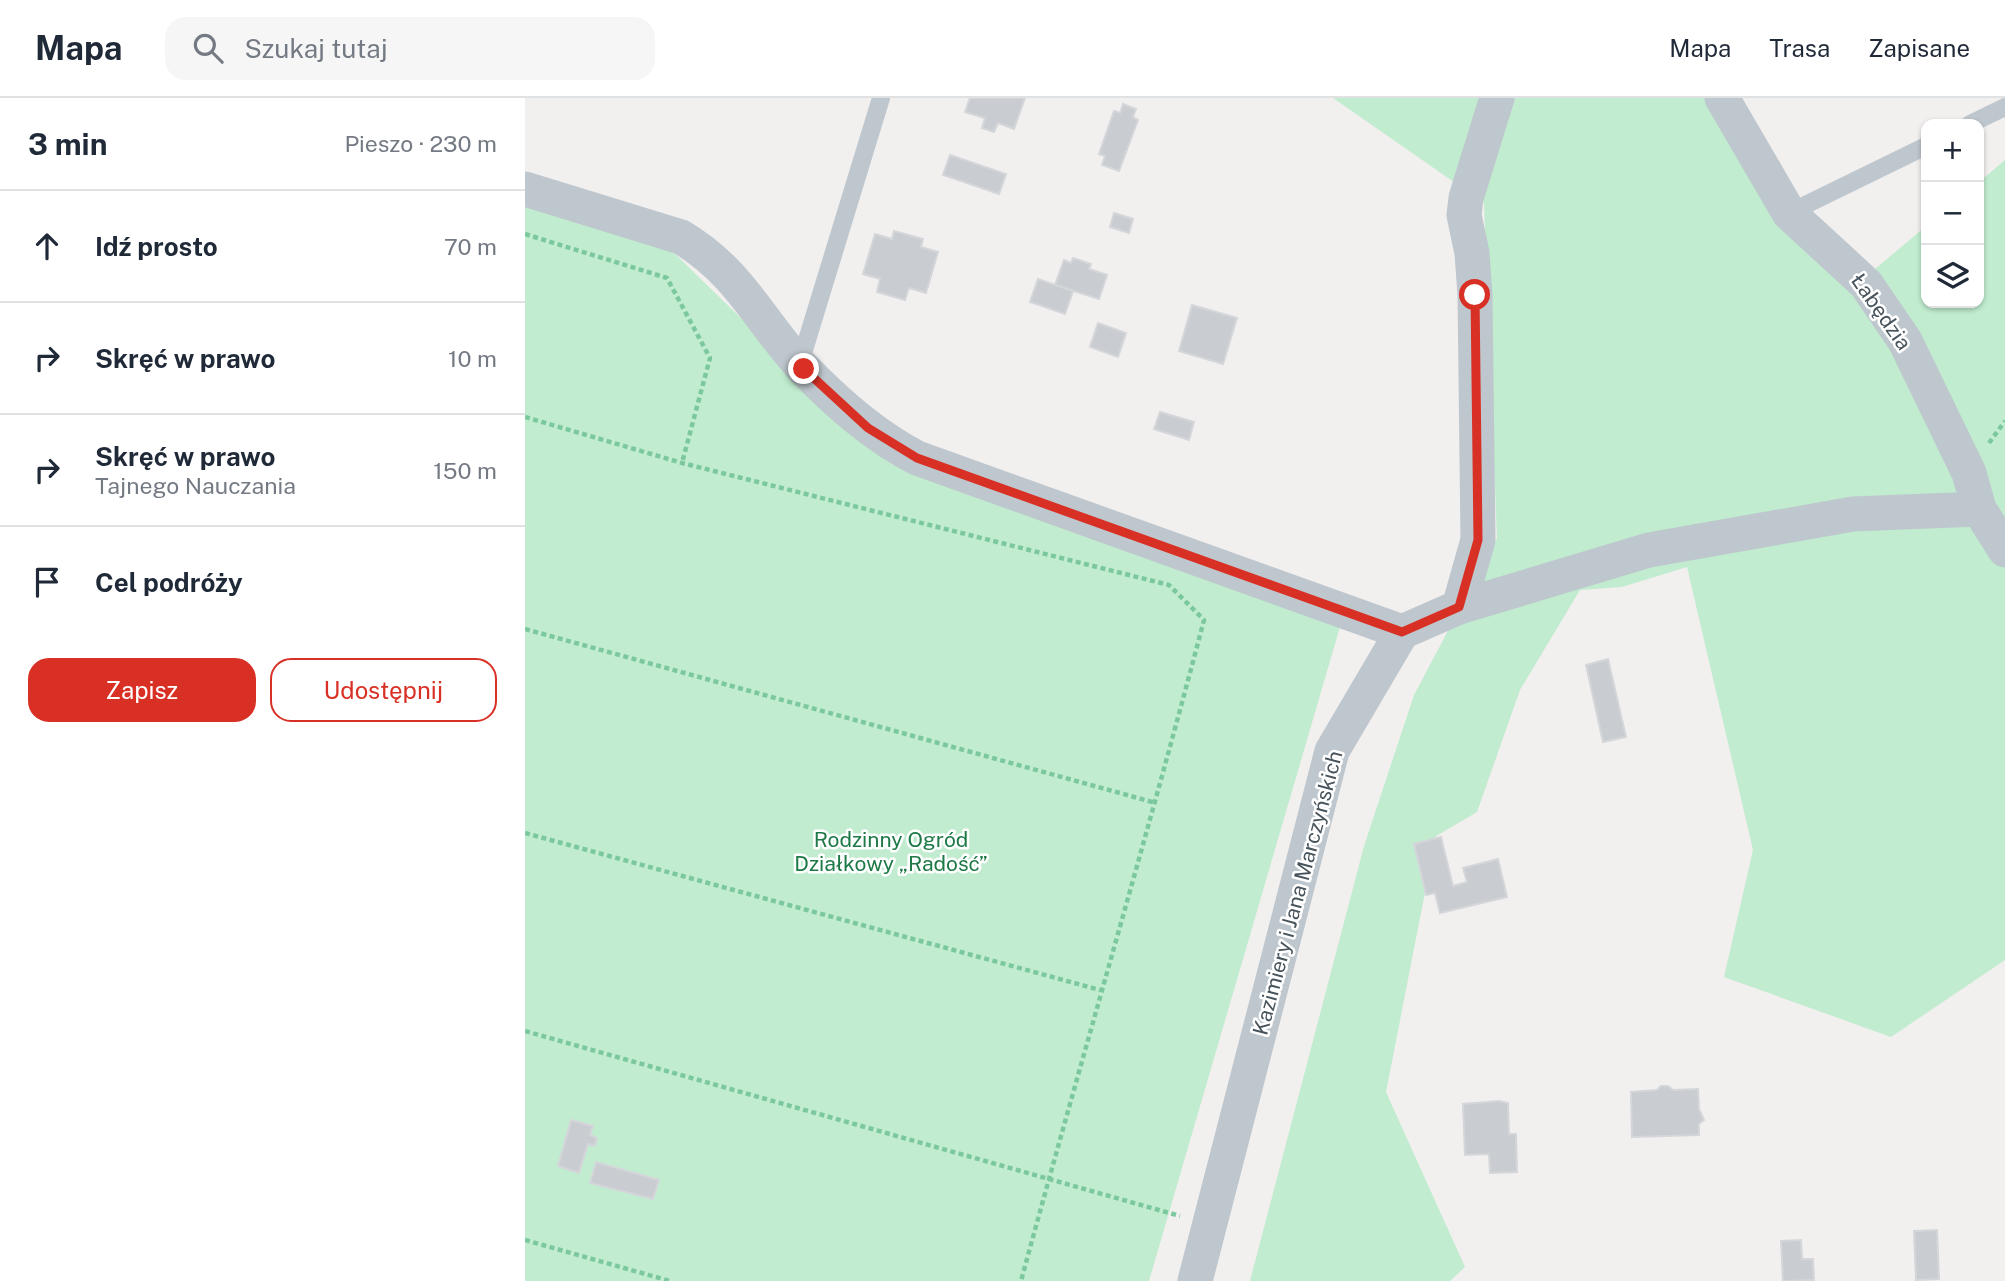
<!DOCTYPE html>
<html lang="pl">
<head>
<meta charset="utf-8">
<style>
  :root { --surface:#fff; --page:#f6f6f7; --text:#1f2937; --muted:#747a83; --line:#e0e1e3; --accent:#d93025 }
  body { margin:0; font-family:"Public Sans",sans-serif; background:var(--page); color:var(--text) }
  .controls { position:absolute; right:21px; top:21px; display:grid; overflow:hidden; border-radius:14px; box-shadow:0 2px 5px #0004 }
  .controls button { width:63px; height:63px; display:grid; place-items:center; padding:0; border:0; border-bottom:2px solid var(--line); background:var(--surface); color:var(--text); font:35px sans-serif }
  .stop { position:absolute; width:21px; height:21px; margin:-16px; border:5px solid #d93025; border-radius:50%; background:#fff }
  .stop.end { background:#d93025; border-color:#fff; box-shadow:0 2px 7px #0008 }
  .list { margin:0; padding:0; list-style:none }
  h2 { display:flex; justify-content:space-between; align-items:center; height:91px; margin:0; padding:0 28px; font-size:30px }
  h2 small { font-size:23px; font-weight:400; color:var(--muted) }
  .list li { display:grid; grid-template-columns:46px 1fr auto; gap:21px; align-items:center; box-sizing:border-box; height:112px; padding:0 28px; border-top:2px solid var(--line) }
  .list b { display:block; font-size:26px; white-space:nowrap }
  .list p { margin:0; font-size:23px; white-space:nowrap; color:var(--muted) }
  .list em { font-size:23px; font-style:normal; color:var(--muted) }
  .actions { display:flex; gap:14px; padding:21px 28px }
  .actions a { flex:1; padding:16px 0; border:2px solid var(--accent); border-radius:21px; text-align:center; font-size:24px; color:var(--accent) }
  .actions .main { background:var(--accent); color:#fff }
  .icon { flex:none; width:38px; height:38px; fill:none; stroke:currentColor; stroke-width:2; stroke-linecap:round; stroke-linejoin:round }
  .map { position:relative; flex:none; width:1480px; height:1183px; overflow:hidden }
  header { display:flex; align-items:center; gap:42px; box-sizing:border-box; height:98px; padding:0 35px; background:var(--surface); border-bottom:2px solid var(--line) }
  header strong { font-size:33px }
  nav { display:flex; gap:38px; margin-inline-start:auto; font-size:24px }
  .search { width:490px; height:63px; background:var(--page); display:flex; align-items:center; gap:18px; box-sizing:border-box; padding:0 24px; border-radius:21px; color:var(--muted); font-size:26px }
  main { display:flex }
  aside { flex:1; background:var(--surface) }
  .map>svg:first-child { display:block }
</style>
</head>
<body>
<header>
<strong>Mapa</strong>
<div class="search"><svg class="icon" aria-label="search" viewBox="0 0 24 24"><circle cx="10" cy="10" r="6"/><path d="M15 15l6 6"/></svg>Szukaj tutaj</div>
<nav><a>Mapa</a><a>Trasa</a><a>Zapisane</a></nav>
</header>
<main>
<aside>
<h2>3 min<small>Pieszo · 230 m</small></h2>
<ul class="list">
<li><svg class="icon" aria-label="ahead" viewBox="0 0 24 24"><path d="M12 20V5M6 11l6-6 6 6"/></svg><div><b>Idź prosto</b></div><em>70 m</em></li>
<li><svg class="icon" aria-label="right" viewBox="0 0 24 24"><path d="M7 20v-9h11M14 6l5 5-5 5"/></svg><div><b>Skręć w prawo</b></div><em>10 m</em></li>
<li><svg class="icon" aria-label="right" viewBox="0 0 24 24"><path d="M7 20v-9h11M14 6l5 5-5 5"/></svg><div><b>Skręć w prawo</b><p>Tajnego Nauczania</p></div><em>150 m</em></li>
<li><svg class="icon" aria-label="arrive" viewBox="0 0 24 24"><path d="M6 21V4h12l-3 4 3 4H6"/></svg><div><b>Cel podróży</b></div></li>
</ul>
<div class="actions"><a class="main">Zapisz</a><a>Udostępnij</a></div>
</aside>
<div class="map">
<svg width="1480" height="1183" viewBox="0 0 1480 1183">
  <rect width="100%" height="100%" fill="#f2efef"/>
  <!-- green -->
  <g fill="#c1eccf">
    <polygon points="808,0 1188,0 1222,65 1349,172 1401,128 1401,205 1454,205 1454,84 1480,62 1480,862 1366,939 1199,879 1228,752 1162,469 1097,489 1055,492 995,592 952,714 911,738 861,994 940,1169 925,1183 725,1183 839,748 889,597 972,440 959,105"/>
    <polygon points="0,107 147,153 366,366 817,522 624,1183 0,1183"/>
  </g>
  <!-- building -->
  <g fill="#c9cdd2" stroke="#d4d6da" stroke-width="2">
    <polygon points="445,0 500,0 489,31 473,25 469,34 457,30 460,20 440,14"/>
    <polygon points="598,6 611,11 608,19 613,22 594,73 577,67 580,58 574,56 589,13 595,15"/>
    <polygon points="425,57 481,76 474,96 418,77"/>
    <polygon points="589,115 608,121 604,135 585,129"/>
    <polygon points="369,133 398,141 396,149 413,154 401,195 384,190 380,202 352,194 355,181 338,176 350,136 367,141"/>
    <polygon points="548,160 566,166 564,171 582,177 574,201 530,187 539,162 546,165"/>
    <polygon points="513,181 548,193 540,216 505,204"/>
    <polygon points="667,207 712,220 698,266 654,253"/>
    <polygon points="573,225 601,235 593,259 565,249"/>
    <polygon points="635,314 669,324 664,342 629,331"/>
    <polygon points="1083,561 1101,639 1078,644 1061,567"/>
    <polygon points="916,739 928,788 942,784 938,770 973,761 982,799 915,815 910,795 901,797 889,746"/>
    <polygon points="1136,988 1143,988 1148,992 1173,991 1174,1011 1179,1022 1174,1026 1174,1037 1107,1039 1106,994 1132,992"/>
    <polygon points="974,1003 983,1005 984,1036 991,1036 992,1074 965,1075 964,1056 940,1057 938,1006"/>
    <polygon points="46,1022 68,1028 65,1037 72,1040 70,1048 63,1046 54,1075 33,1068"/>
    <polygon points="71,1064 134,1082 128,1101 65,1085"/>
    <polygon points="1412,1132 1414,1181 1391,1182 1389,1133"/>
    <polygon points="1276,1142 1277,1161 1288,1161 1289,1182 1258,1183 1256,1143"/>
  </g>
  <g fill="none" stroke-linecap="round" stroke-linejoin="round">
    <!-- path -->
    <g stroke="#7bc89e" stroke-width="4.5" stroke-dasharray="5 3.5" stroke-linecap="butt">
      <polyline points="0,136 142,180 185,260 157,365"/>
      <path d="M0,319L157,365L644,487L679,522C621,743 556,962 496,1183"/>
      <polyline points="1464,345 1480,323"/>
      <polyline points="0,531 631,705"/>
      <polyline points="0,735 575,892"/>
      <polyline points="0,933 655,1118"/>
      <polyline points="0,1142 145,1183"/>
    </g>
    <!-- lane -->
    <g stroke="#bec7cd" stroke-width="18">
      <polyline points="1445,26 1480,9"/>
      <polyline points="1264,115 1401,48"/>
      <polyline points="275,265 356,0"/>
    </g>
    <!-- street -->
    <g stroke="#bec7cd" stroke-width="35">
      <polyline points="1197,0 1264,115 1341,186 1380,243 1444,375 1454,411 1480,452"/>
      <path d="M0,91L156,139C216,175 234,223 279,271C312,305 349,338 392,360L877,534"/>
      <polyline points="934,509 953,442 950,197 947,155 939,117 941,100 972,0"/>
      <polyline points="670,1183 807,653 877,534 934,509 1124,452 1328,416 1454,411"/>
    </g>
  </g>
  <g fill="none" stroke-linecap="round" stroke-linejoin="round">
    <!-- route -->
    <polyline stroke="#d93025" stroke-width="9" points="279,271 343,330 392,360 877,534 934,509 953,442 950,197"/>
  </g>
  <g text-anchor="middle" stroke-width="5" stroke-linejoin="round" paint-order="stroke">
    <!-- street labels -->
    <g font-size="21" fill="#48545c" stroke="#fff">
      <text transform="translate(1356 214) rotate(55)" y="7">Łabędzia</text>
      <text transform="translate(773 795) rotate(-75)" y="7">Kazimiery i Jana Marczyńskich</text>
    </g>
    <!-- park labels -->
    <g font-size="21" fill="#1d7946" stroke="#fff">
      <text x="366" y="749">Rodzinny Ogród<tspan x="366" dy="24">Działkowy „Radość”</tspan></text>
    </g>
  </g>
</svg>
<div class="controls">
<button>+</button>
<button>−</button>
<button><svg class="icon" aria-label="layers" viewBox="0 0 24 24"><path d="M12 4l9 5-9 5-9-5zM3 14l9 5 9-5"/></svg></button>
</div>
<div class="stop" style="left:950px;top:197px"></div>
<div class="stop end" style="left:279px;top:271px"></div>
</div>
</main>
</body>
</html>
